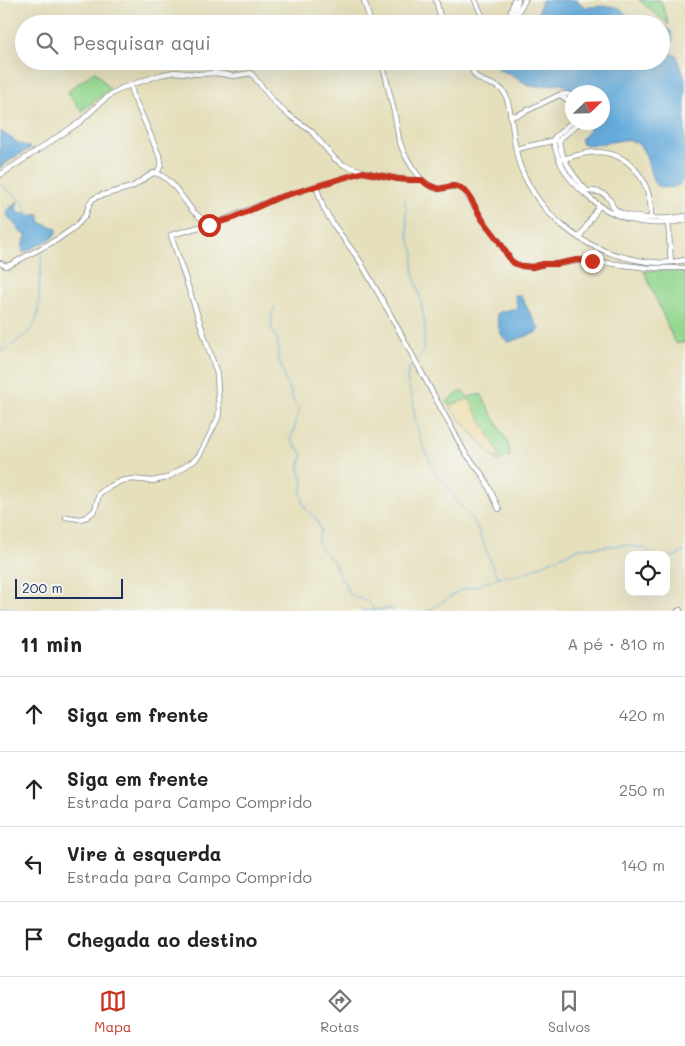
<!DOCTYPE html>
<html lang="pt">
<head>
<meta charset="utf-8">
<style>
  :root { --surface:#fff; --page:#f6f6f6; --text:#222; --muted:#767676; --line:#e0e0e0; --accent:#c8321e }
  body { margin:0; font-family:Mali,sans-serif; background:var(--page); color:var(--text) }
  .controls { position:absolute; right:15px; bottom:15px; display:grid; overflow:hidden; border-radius:10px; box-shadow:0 5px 20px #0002 }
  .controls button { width:45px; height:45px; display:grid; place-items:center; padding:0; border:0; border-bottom:1px solid var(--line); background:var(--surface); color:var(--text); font:25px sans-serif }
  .compass { position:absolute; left:565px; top:85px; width:45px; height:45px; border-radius:50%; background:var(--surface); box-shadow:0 5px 20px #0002; rotate:67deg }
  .scale { position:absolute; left:15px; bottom:12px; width:108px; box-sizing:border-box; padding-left:5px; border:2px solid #1b2f5e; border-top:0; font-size:14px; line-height:18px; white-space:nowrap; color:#1b2f5e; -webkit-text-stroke:4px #f6f6f2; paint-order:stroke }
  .stop { position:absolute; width:15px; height:15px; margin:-11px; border:4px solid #c8321e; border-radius:50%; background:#fff }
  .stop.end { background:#c8321e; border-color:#fff; box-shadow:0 1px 5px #0008 }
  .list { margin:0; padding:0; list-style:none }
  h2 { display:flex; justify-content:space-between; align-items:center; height:65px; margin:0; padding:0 20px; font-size:21px }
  h2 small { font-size:16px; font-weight:400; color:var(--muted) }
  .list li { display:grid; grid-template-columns:32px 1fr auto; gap:15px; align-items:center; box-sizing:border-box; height:75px; padding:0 20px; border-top:1px solid var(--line) }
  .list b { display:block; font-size:19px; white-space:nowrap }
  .list p { margin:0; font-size:16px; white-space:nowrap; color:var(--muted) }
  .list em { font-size:16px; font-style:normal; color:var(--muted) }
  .icon { flex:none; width:28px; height:28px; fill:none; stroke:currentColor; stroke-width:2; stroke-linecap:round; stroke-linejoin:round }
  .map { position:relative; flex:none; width:685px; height:611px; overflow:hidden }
  .search { position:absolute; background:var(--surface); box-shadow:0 5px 20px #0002; left:15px; right:15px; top:15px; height:55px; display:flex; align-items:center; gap:12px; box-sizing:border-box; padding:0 18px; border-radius:28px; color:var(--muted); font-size:19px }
  .sheet { height:365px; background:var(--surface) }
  nav { display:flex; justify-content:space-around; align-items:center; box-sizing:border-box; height:70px; border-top:1px solid var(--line); background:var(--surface); font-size:14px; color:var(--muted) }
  nav a { display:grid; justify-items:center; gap:2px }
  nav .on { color:var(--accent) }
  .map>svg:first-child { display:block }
</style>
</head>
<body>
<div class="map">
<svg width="685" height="611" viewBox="0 0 685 611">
  <rect width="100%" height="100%" fill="#f6f6f2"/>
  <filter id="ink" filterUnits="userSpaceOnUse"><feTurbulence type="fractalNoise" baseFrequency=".02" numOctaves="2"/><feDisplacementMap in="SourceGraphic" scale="10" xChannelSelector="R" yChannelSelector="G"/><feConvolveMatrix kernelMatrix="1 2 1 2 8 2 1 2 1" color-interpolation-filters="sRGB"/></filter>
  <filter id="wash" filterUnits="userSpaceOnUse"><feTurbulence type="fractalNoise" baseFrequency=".0096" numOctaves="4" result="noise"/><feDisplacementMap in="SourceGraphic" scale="20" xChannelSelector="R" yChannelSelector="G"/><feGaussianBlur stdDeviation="1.12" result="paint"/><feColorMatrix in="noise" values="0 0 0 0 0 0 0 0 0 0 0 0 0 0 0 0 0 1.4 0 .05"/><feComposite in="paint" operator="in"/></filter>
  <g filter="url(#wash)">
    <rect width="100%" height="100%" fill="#e5dfbb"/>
    <!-- green -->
    <g fill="#94d890" stroke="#588477">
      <polygon points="639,0 660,0 663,6 669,25"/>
      <polygon points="95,71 110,89 82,111 67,92"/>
      <polygon points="685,270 685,343 675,343 644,271"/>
      <polygon points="462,391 468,397 481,394 508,443 510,456 498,462 446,402"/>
    </g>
    <!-- sand -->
    <polygon fill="#eeda9e" stroke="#84847e" points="469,399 500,455 495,459 449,406"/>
    <!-- water -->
    <g fill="#65abdb" stroke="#406d9c">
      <path d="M542,0H576L585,7C610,7 617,0 634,24H531L538,13Z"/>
      <path d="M665,26L671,31L673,40L670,45V51L672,54L677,56L685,79V177C680,189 666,190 655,184C649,173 649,158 641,147C628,130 600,151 581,143V139L585,135L594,123L602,122V92H578L561,84L540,86H530L510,74L499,70L493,62V61H661V30Z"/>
      <polygon points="0,131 18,143 31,148 12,159 0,168"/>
      <path d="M18,201L16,208L18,213L26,214L30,216L39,214L41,223L56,228L57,232L52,238L23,253C21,246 24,241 27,235L22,233L6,214L9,209Z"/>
      <path d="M515,295H520L539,329L538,332L509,342C499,337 498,325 497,314L499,312L518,308L515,297Z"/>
    </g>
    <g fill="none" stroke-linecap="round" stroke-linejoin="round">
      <!-- stream -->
      <g stroke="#65abdb" stroke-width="1">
        <polyline points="0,184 22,201 29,215"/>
        <polyline points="405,199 408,235 414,253 413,266 415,279 420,297 425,325 424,348 422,354 417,359"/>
        <polyline points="275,307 272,313 271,326 278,342 278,359 283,370 285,380 291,392 292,398 299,409 298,415 295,421 295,427 291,437 291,440 295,446 300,450 303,455 299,467 303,483 301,493 303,503 306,509 316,518 321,530 318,539 318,542 320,548 334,562 339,577 344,581 349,593 354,597 367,601 372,606 373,610"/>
        <path d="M0,351C8,348 14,344 20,339C24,335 29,333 32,328C40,316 39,299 39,286C40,272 43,264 40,250"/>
        <polyline points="415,362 409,368 407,380 413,400 415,418 420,438 437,477 447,486 458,503 468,514 477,527 494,570 499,577"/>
        <polyline points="666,557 672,557 685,552"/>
        <polyline points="0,606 18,611"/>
        <polyline points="360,611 390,609 394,611"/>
        <polyline points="427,611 444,601 460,590 480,585 499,577 522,574 580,548 624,545 645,548 653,555"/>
      </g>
    </g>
  </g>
  <g filter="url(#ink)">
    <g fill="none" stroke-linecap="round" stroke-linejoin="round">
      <defs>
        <g id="minor">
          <polyline points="364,0 371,24"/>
          <polyline points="436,0 442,24"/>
          <polyline points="475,0 486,24"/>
          <polyline points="510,15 514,0"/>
          <polyline points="506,24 510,15 515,11 518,0"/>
          <polyline points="511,24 525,0"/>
          <polyline points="382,61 395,116 399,140 404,153 412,167 422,180 434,188 439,189 453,186 458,187 465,191 482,219 499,241 511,261 516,264 522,266 532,267 544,264 557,264 583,260 649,268 685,268"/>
          <path d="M475,61L472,69C476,86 500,80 506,96C514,118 512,144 520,166C539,215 582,249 632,259C649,263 668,264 685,260"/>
          <polyline points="131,85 133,96 141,113 161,160 161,165 157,173"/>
          <polyline points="560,95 572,103"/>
          <polyline points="511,116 518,115 559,95 567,94 572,96"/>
          <path d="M572,122L555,137L553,140C555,149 558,157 562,166C567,176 575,185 584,193C611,219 648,229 685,220"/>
          <path d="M580,122L561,138L559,142C562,161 574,177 587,191C598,191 606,192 611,202C612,204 613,208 615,209C627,220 669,220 685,216"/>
          <polyline points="516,149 556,140"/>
          <path d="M563,159C574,156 586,152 598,152C634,154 652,185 651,218"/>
          <polyline points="0,175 80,122 100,103 110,95 122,88 160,75 174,72 197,74 216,73 234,76 251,73 274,102 286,113 311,131 335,159 344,165 362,171"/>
          <polyline points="316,186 324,209 333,224 360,261 389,312 464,451 484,477 499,509"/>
          <polyline points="668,221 671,262"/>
          <polyline points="579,238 599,206"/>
          <path d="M0,263L6,266L10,265L58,239L75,227L85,216L90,203L93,199L99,196L132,187L153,173C169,173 183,200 193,211C198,216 204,220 209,225"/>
          <polyline points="66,517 80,519 87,517 95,510 99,494 105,489 121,481 132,479 152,481 167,478 195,460 200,454 218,418 219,412 217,374 171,235 221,221 277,198 363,172 398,179 410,180 422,180"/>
          <polyline points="678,611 680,610"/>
        </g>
      </defs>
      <!-- minor casing -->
      <use href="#minor" stroke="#80878c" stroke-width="6"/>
      <!-- minor -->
      <use href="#minor" stroke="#fff" stroke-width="4.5"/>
    </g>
  </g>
  <g fill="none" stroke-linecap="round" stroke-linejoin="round" filter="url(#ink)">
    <!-- route -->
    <polyline stroke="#c8321e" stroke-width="6" points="209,225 233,218 277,198 363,172 398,179 410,180 422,180 428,185 439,189 453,186 461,188 468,194 482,219 499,241 511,261 516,264 522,266 532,267 544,264 557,264 577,260 592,261"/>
  </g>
</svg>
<div class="controls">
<button><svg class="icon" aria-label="locate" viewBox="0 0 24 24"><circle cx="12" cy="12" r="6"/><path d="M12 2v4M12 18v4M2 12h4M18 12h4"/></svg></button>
</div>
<svg class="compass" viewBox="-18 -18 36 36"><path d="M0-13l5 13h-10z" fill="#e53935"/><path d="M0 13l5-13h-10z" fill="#767676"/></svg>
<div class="scale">200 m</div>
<div class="stop" style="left:209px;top:225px"></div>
<div class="stop end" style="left:592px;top:261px"></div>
<div class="search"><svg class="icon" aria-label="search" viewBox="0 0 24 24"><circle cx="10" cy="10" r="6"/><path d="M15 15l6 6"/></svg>Pesquisar aqui</div>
</div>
<section class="sheet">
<h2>11 min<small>A pé · 810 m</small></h2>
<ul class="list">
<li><svg class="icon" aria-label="ahead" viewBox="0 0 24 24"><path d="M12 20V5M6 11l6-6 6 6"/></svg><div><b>Siga em frente</b></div><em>420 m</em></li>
<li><svg class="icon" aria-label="ahead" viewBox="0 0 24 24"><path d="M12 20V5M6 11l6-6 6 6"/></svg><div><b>Siga em frente</b><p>Estrada para Campo Comprido</p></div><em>250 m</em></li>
<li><svg class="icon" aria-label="left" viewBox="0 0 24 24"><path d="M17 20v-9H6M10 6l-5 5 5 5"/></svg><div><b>Vire à esquerda</b><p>Estrada para Campo Comprido</p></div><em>140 m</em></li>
<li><svg class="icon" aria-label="arrive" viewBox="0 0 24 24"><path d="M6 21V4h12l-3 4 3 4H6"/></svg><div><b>Chegada ao destino</b></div></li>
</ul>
</section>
<nav>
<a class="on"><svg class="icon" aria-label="map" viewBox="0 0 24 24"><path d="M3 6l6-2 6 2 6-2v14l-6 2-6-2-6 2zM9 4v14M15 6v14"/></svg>Mapa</a>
<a><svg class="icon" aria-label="directions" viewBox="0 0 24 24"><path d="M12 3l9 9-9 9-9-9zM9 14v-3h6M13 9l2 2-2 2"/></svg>Rotas</a>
<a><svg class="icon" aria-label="saved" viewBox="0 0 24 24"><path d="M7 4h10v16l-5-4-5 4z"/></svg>Salvos</a>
</nav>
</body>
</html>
